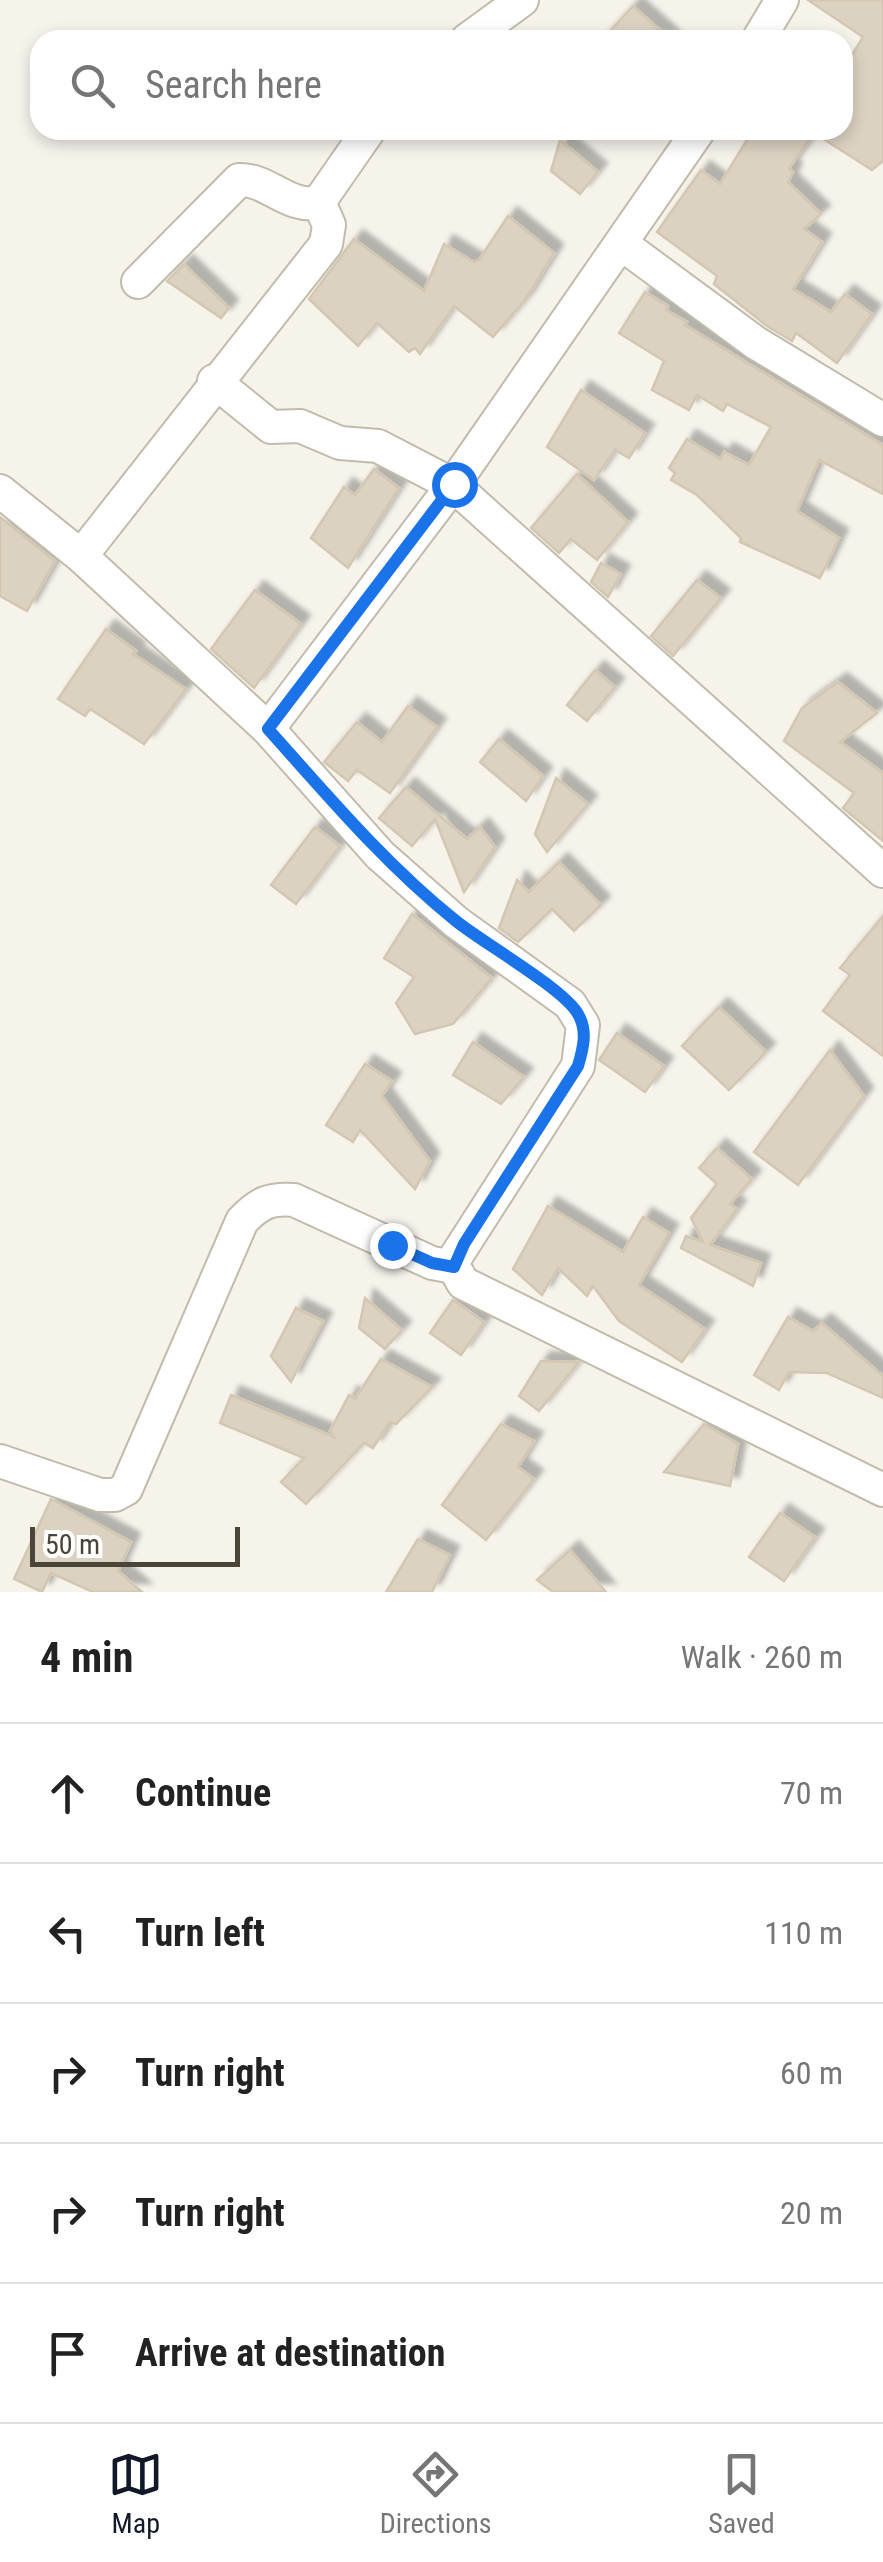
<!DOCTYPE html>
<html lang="en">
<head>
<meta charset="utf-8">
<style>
  :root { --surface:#fff; --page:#f6f6f6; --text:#222; --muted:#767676; --line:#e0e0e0; --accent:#111827 }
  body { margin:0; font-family:"Roboto Condensed",sans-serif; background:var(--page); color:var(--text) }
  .scale { position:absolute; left:30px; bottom:25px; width:210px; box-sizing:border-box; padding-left:10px; border:5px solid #4b4438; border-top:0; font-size:28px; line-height:35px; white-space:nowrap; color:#4b4438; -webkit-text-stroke:8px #fff; paint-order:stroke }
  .stop { position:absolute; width:30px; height:30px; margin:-22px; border:8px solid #1a73e8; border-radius:50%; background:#fff }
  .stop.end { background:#1a73e8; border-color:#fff; box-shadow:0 2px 10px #0008 }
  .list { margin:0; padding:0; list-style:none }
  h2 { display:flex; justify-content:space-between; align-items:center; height:130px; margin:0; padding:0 40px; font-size:42px }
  h2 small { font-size:32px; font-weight:400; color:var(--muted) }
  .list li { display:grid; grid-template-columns:65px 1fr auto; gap:30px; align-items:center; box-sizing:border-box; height:140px; padding:0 40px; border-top:2px solid var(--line) }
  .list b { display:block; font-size:38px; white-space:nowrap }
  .list em { font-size:32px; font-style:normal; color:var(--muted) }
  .icon { flex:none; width:55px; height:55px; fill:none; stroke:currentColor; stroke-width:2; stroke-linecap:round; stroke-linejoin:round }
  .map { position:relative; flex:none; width:883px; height:1592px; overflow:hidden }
  .search { position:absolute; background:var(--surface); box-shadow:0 5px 15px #0003; left:30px; right:30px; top:30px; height:110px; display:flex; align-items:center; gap:25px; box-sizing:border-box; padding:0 35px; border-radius:30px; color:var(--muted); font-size:38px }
  .sheet { height:830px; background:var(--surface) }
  nav { display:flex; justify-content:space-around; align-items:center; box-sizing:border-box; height:140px; border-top:2px solid var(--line); background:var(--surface); font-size:28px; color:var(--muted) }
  nav a { display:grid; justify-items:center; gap:5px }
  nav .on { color:var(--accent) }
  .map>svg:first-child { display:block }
</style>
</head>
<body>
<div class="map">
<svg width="883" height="1592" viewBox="0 0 883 1592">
  <defs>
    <filter id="shadow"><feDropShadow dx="9" dy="-9" stdDeviation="2.5" flood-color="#0004"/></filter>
  </defs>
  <rect width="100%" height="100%" fill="#f6f3eb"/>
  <!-- building -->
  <g fill="#dbd2c2" stroke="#d4c7b2" stroke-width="2.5" filter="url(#shadow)">
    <polygon points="808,0 883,0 883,161 872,170 814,133 789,168 793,172 788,182 821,214 804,229 822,242 793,289 831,312 845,294 872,314 837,363 796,333 792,341 767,326 714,284 717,276 657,232 701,170 720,184 753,130 843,130 843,70 863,37"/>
    <polygon points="633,6 671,40 602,40"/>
    <polygon points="560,140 598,172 580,194 551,171"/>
    <polygon points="508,216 554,253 525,300 493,337 454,306 420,354 415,348 409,352 377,323 358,346 309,299 354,239 424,291 444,244 474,262 479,260"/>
    <polygon points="184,264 229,308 221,318 167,281"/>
    <polygon points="645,292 668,306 666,310 687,322 685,325 883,445 883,494 819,460 797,511 839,538 820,578 740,542 741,538 697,495 671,480 675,473 669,468 687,439 720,459 724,452 749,465 771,427 727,404 723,411 697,395 689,410 652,390 664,361 619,333"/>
    <polygon points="581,390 645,433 629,458 615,450 594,480 547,447"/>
    <polygon points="374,469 399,488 348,568 311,538 344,487 355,495"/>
    <polygon points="577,474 628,522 597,560 571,539 559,553 531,528"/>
    <polygon points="0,517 55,561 27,611 0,596"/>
    <polygon points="601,563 621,574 608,597 591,582"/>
    <polygon points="697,580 721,598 673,656 651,636"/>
    <polygon points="255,590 301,624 254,688 211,649"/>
    <polygon points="106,629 136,651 133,654 186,689 144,744 90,709 85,716 58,699"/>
    <polygon points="595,670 615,687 587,721 567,705"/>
    <polygon points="838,682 877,713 840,742 883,773 883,841 843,808 854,793 784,741 802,708"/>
    <polygon points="408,706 437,727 390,793 357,770 348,781 324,762 357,722 382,742"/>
    <polygon points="499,739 543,776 526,801 480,762"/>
    <polygon points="556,778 588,804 547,852 535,834"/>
    <polygon points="406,787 467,839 480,827 495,847 464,892 435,819 412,846 379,818"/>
    <polygon points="315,827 340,846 296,904 271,885"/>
    <polygon points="559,862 601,905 574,931 552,909 518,942 499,928 517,880 529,892"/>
    <polygon points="412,914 492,978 453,1024 415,1034 396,1003 414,977 384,958"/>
    <polygon points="883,916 883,1056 823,1011 850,975 840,968"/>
    <polygon points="719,1007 766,1052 729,1090 682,1046"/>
    <polygon points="617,1033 664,1066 645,1092 599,1060"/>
    <polygon points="473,1042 524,1077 501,1104 453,1075"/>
    <polygon points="830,1050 864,1096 798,1185 754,1152"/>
    <polygon points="365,1064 392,1081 382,1096 430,1161 415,1189 360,1130 353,1142 326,1125"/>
    <polygon points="717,1148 752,1179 730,1204 737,1209 710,1245 761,1263 753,1286 681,1248 686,1236 703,1242 691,1218 717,1184 699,1168"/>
    <polygon points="548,1206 623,1252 643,1217 669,1233 639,1285 705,1329 682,1362 619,1321 593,1286 587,1296 558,1268 542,1295 513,1269"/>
    <polygon points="365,1298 402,1330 385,1349 359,1328"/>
    <polygon points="453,1300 484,1322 461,1355 430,1333"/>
    <polygon points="296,1308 323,1321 291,1382 271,1356"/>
    <polygon points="788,1317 813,1331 822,1323 883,1376 883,1398 827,1373 789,1372 779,1390 754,1375"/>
    <polygon points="381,1359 432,1387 396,1424 390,1422 373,1448 364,1443 306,1504 281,1482 304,1458 220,1423 231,1395 334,1437 330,1431 349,1395 355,1399"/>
    <polygon points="541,1361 579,1362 539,1411 519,1396"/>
    <polygon points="501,1424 534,1441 518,1467 534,1479 486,1540 442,1505"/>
    <polygon points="704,1424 738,1444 730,1486 664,1472"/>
    <polygon points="51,1499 131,1542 118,1571 142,1592 93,1592 51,1573 42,1592 14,1579"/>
    <polygon points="780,1513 815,1537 784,1581 749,1557"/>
    <polygon points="418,1539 450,1555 432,1592 386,1592"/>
    <polygon points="570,1550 606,1592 553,1592 537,1580"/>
  </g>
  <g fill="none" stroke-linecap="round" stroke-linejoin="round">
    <defs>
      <g id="minor">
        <polyline points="467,40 522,0"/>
        <polyline points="758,40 782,0"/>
        <polyline points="623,245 756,343 883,420"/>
        <path d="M138,282L239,180C269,179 289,210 319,202L369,130"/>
        <polyline points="214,381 271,427 300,426 340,443 378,446 453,485 883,871"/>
        <polyline points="0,491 81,556 268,729 380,855 456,922 570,1004 583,1025 578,1066 455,1258 454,1267 463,1283 883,1490"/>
        <polyline points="81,556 326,244 329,225 319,202"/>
        <polyline points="268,729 453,485 699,130"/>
        <path d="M0,1461L100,1495H115L126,1489L242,1221C259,1203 270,1198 294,1200L432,1263L454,1267"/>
      </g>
    </defs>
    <!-- minor casing -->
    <use href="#minor" stroke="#c2bbac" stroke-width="36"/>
    <!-- minor -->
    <use href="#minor" stroke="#fff" stroke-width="32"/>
  </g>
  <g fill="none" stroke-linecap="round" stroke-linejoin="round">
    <!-- route -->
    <path stroke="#1a73e8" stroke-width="12" d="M392,1245L432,1263L454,1267L464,1244L578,1066C583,1049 588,1031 578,1014C563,988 483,943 456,921C385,864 328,796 268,729L454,484"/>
  </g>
</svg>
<div class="scale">50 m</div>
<div class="stop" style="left:454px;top:484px"></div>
<div class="stop end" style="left:392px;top:1245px"></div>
<div class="search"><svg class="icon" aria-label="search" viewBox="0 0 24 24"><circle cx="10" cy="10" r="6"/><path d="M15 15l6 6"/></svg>Search here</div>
</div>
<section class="sheet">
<h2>4 min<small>Walk · 260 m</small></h2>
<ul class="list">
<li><svg class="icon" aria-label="ahead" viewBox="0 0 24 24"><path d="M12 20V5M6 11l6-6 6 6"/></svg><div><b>Continue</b></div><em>70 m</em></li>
<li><svg class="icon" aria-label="left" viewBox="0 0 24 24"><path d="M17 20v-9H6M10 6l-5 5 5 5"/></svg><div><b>Turn left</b></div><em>110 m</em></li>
<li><svg class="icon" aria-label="right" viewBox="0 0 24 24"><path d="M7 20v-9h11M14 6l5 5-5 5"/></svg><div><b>Turn right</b></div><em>60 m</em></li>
<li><svg class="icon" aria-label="right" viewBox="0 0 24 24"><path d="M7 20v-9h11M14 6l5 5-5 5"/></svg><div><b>Turn right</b></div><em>20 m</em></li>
<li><svg class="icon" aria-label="arrive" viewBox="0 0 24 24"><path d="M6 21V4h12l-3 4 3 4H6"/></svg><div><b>Arrive at destination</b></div></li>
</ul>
</section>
<nav>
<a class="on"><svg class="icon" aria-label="map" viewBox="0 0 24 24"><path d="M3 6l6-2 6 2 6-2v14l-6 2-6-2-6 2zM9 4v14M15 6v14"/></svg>Map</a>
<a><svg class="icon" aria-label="directions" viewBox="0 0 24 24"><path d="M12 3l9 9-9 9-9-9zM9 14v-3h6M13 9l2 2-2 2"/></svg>Directions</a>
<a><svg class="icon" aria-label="saved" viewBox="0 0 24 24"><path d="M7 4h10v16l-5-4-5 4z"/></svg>Saved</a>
</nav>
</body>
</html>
